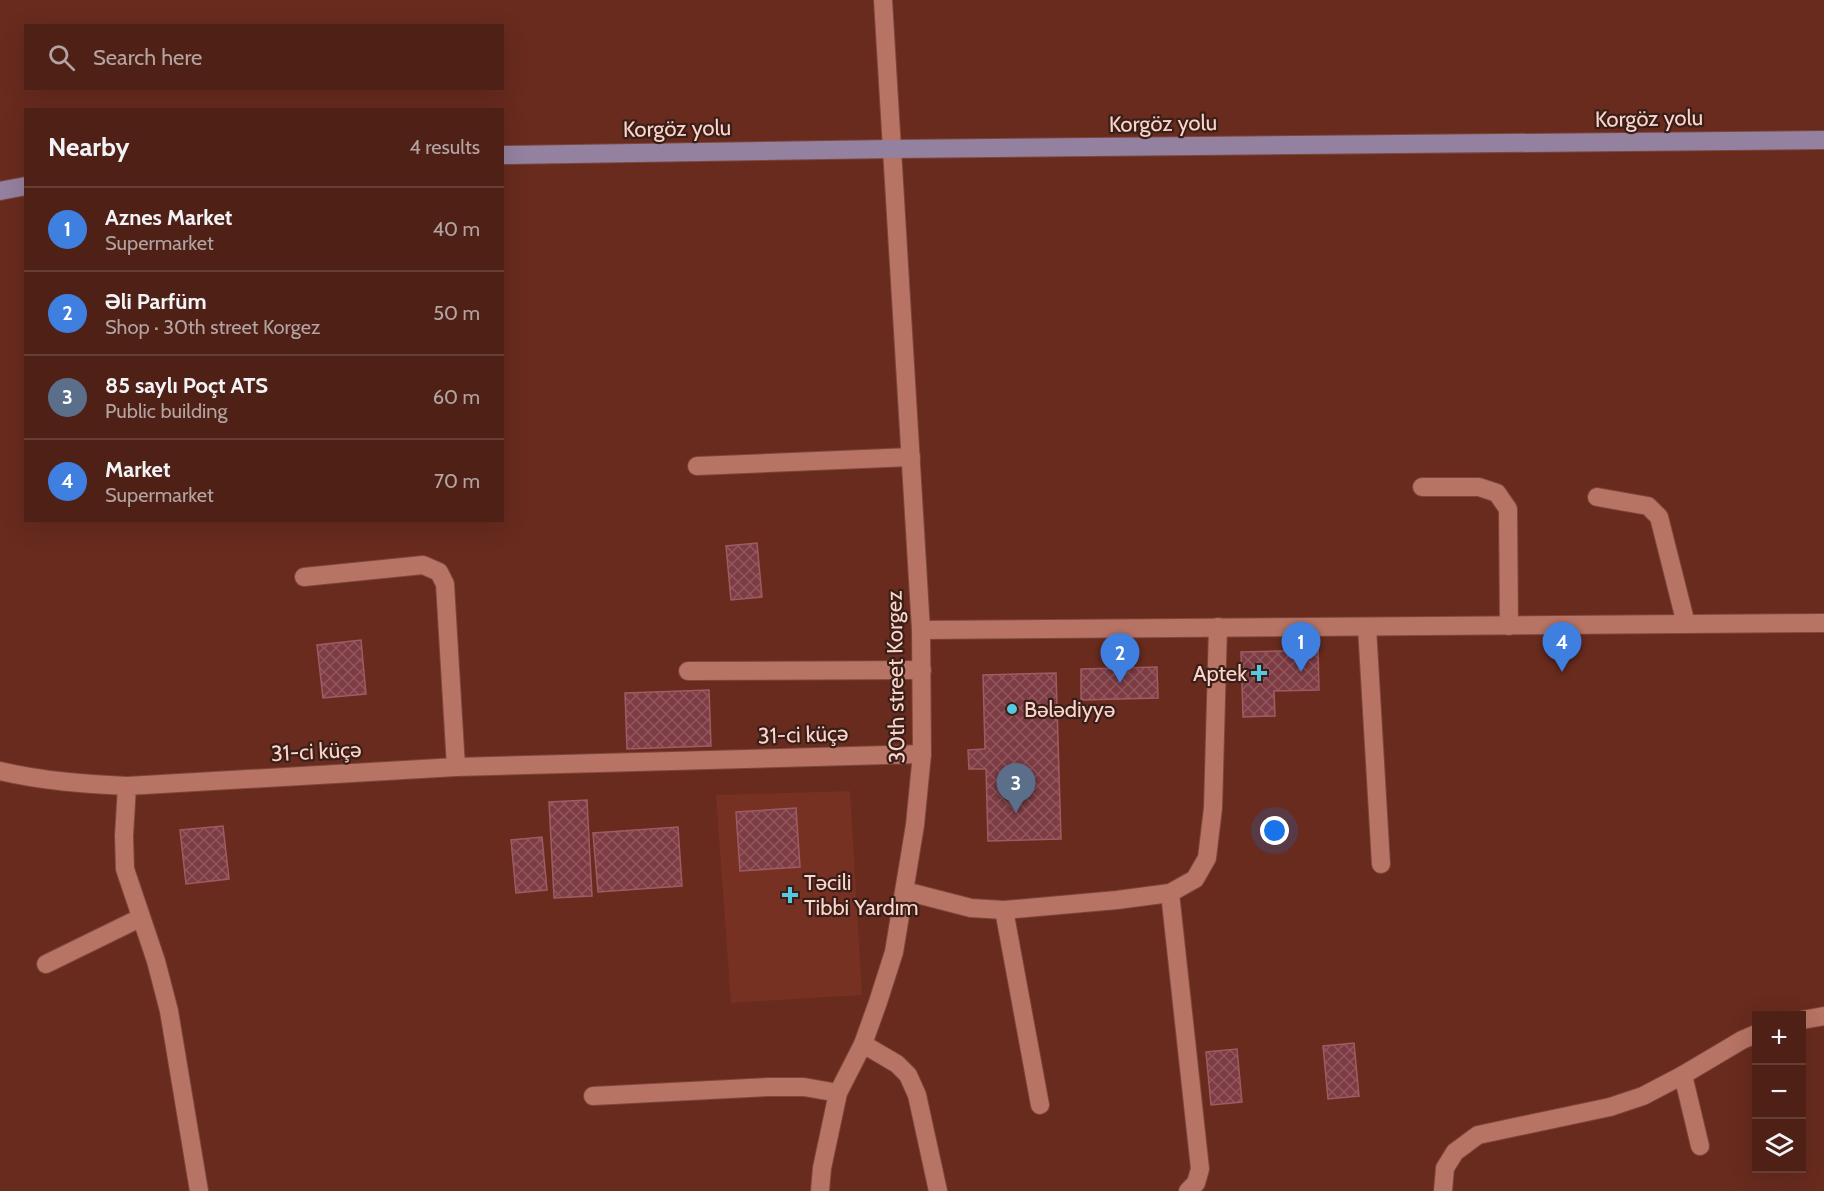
<!DOCTYPE html>
<html lang="en">
<head>
<meta charset="utf-8">
<style>
  :root { --surface:#4e2016; --page:#582d23; --text:#f1f3f6; --muted:#b3a3a1; --line:#653e35; --accent:#1a73e8 }
  body { margin:0; font-family:Cabin,sans-serif; background:var(--page); color:var(--text) }
  .controls { position:absolute; right:18px; bottom:18px; display:grid; overflow:hidden; border-radius:0px; box-shadow:0 6px 24px #0002 }
  .controls button { width:54px; height:54px; display:grid; place-items:center; padding:0; border:0; border-bottom:2px solid var(--line); background:var(--surface); color:var(--text); font:30px sans-serif }
  .you { position:absolute; left:1275px; top:831px; width:21px; height:21px; margin:-15px; border:4px solid #fff; border-radius:50%; background:#1a73e8; box-shadow:0 0 0 9px #1a73e833 }
  .badge { display:grid; place-items:center; width:39px; height:39px; border-radius:50%; background:var(--accent); color:#fff; font-size:20px; font-weight:700 }
  .pin { position:absolute; translate:-50% -50px; filter:drop-shadow(0 2px 3px #0008) }
  .pin::after { content:''; position:absolute; top:32px; width:21px; height:18px; background:inherit; clip-path:polygon(0 0,100% 0,50% 100%) }
  .list { margin:0; padding:0; list-style:none }
  h2 { display:flex; justify-content:space-between; align-items:center; height:78px; margin:0; padding:0 24px; font-size:26px }
  h2 small { font-size:20px; font-weight:400; color:var(--muted) }
  .list li { display:grid; grid-template-columns:39px 1fr auto; gap:18px; align-items:center; box-sizing:border-box; height:84px; padding:0 24px; border-top:2px solid var(--line) }
  .list b { display:block; font-size:22px; white-space:nowrap }
  .list p { margin:0; font-size:20px; white-space:nowrap; color:var(--muted) }
  .list em { font-size:20px; font-style:normal; color:var(--muted) }
  .icon { flex:none; width:33px; height:33px; fill:none; stroke:currentColor; stroke-width:2; stroke-linecap:round; stroke-linejoin:round }
  .map { position:relative; flex:none; width:1824px; height:1191px; overflow:hidden }
  .search { position:absolute; background:var(--surface); box-shadow:0 6px 24px #0002; left:24px; top:24px; width:480px; height:66px; display:flex; align-items:center; gap:15px; box-sizing:border-box; padding:0 21px; border-radius:0px; color:var(--muted); font-size:22px }
  .panel { position:absolute; background:var(--surface); box-shadow:0 6px 24px #0002; left:24px; top:108px; width:480px; height:414px; border-radius:0px }
  .map>svg:first-child { display:block }
</style>
</head>
<body>
<div class="map">
<svg width="1824" height="1191" viewBox="0 0 1824 1191">
  <defs>
    <pattern id="building-cross-hatch" width="8" height="8" patternUnits="userSpaceOnUse" patternTransform="scale(1.5)"><rect width="8" height="8" fill="#7d3c44"/><path d="M0 0l8 8M0 8l8-8" fill="none" stroke="#90575e"/></pattern>
  </defs>
  <rect width="100%" height="100%" fill="#682b1e"/>
  <!-- built -->
  <polygon fill="#763123" points="850,791 862,995 731,1003 716,795"/>
  <!-- building -->
  <g fill="url(#building-cross-hatch)" stroke="#a05b62" stroke-width="1.5">
    <polygon points="757,543 762,597 731,600 726,546"/>
    <polygon points="361,640 366,694 323,698 317,645"/>
    <polygon points="1318,650 1319,690 1274,691 1275,716 1243,717 1241,652"/>
    <polygon points="1157,667 1158,698 1081,700 1081,669"/>
    <polygon points="1056,673 1061,839 988,841 986,769 969,769 968,750 985,749 983,675"/>
    <polygon points="709,690 711,746 627,749 625,693"/>
    <polygon points="587,800 592,896 554,898 549,802"/>
    <polygon points="796,808 800,867 740,871 736,812"/>
    <polygon points="223,826 229,879 186,884 180,830"/>
    <polygon points="678,827 682,886 598,892 593,833"/>
    <polygon points="542,837 547,890 516,893 511,840"/>
    <polygon points="1354,1043 1359,1096 1328,1099 1323,1046"/>
    <polygon points="1237,1049 1242,1102 1211,1105 1206,1052"/>
  </g>
  <g fill="none" stroke-linecap="round" stroke-linejoin="round">
    <defs>
      <g id="minor">
        <polyline points="697,466 911,457"/>
        <polyline points="1422,487 1479,487 1497,493 1508,509 1509,626"/>
        <polyline points="1597,497 1648,506 1659,517 1686,624"/>
        <polyline points="304,577 423,565 439,572 445,584 456,767"/>
        <polyline points="1367,627 1381,864"/>
        <polyline points="921,630 1824,623"/>
        <polyline points="688,671 922,670"/>
        <path d="M0,771C42,781 85,784 127,786"/>
        <polyline points="905,891 971,908 1004,910 1117,900 1170,893 1195,879 1207,858 1213,808 1218,627"/>
        <polyline points="1170,893 1200,1169 1196,1183 1188,1191"/>
        <polyline points="1004,910 1040,1105"/>
        <polyline points="46,964 140,918"/>
        <polyline points="1802,1020 1824,1016"/>
        <polyline points="863,1044 897,1064 908,1075 917,1095 938,1191"/>
        <polyline points="1683,1075 1700,1146"/>
        <polyline points="593,1096 769,1087 804,1087 838,1093"/>
        <polyline points="199,1191 169,1011 156,961 125,869 124,836 127,786 456,767 922,754"/>
        <polyline points="820,1191 822,1168 838,1093 863,1044 878,1002 894,952 915,825 922,754 921,630 883,0"/>
        <polyline points="1443,1191 1445,1168 1455,1152 1478,1135 1610,1107 1643,1096 1683,1075 1742,1040 1756,1034"/>
      </g>
      <g id="major">
        <polyline points="502,155 891,149 1824,140"/>
        <polyline points="0,191 26,186"/>
      </g>
    </defs>
    <!-- minor casing -->
    <use href="#minor" stroke="#7c463c" stroke-width="20"/>
    <!-- major casing -->
    <use href="#major" stroke="#7c463c" stroke-width="20"/>
    <!-- minor -->
    <use href="#minor" stroke="#b77363" stroke-width="18"/>
    <!-- major -->
    <use href="#major" stroke="#94819f" stroke-width="18"/>
  </g>
  <!-- markers -->
  <g fill="#56c9e1" stroke="#3a1f18" stroke-width="2">
    <path d="M1256 664h6v6h6v6h-6v6h-6v-6h-6v-6h6z"/>
    <circle cx="1012" cy="709" r="6"/>
    <path d="M787 886h6v6h6v6h-6v6h-6v-6h-6v-6h6z"/>
  </g>
  <g text-anchor="middle" stroke-width="4.5" stroke-linejoin="round" paint-order="stroke">
    <!-- street labels -->
    <g font-size="22" fill="#fbd4cb" stroke="#3a1f18">
      <text transform="translate(1649 118) rotate(-1)" y="8">Korgöz yolu</text>
      <text transform="translate(1163 123) rotate(-1)" y="8">Korgöz yolu</text>
      <text transform="translate(677 128) rotate(-1)" y="8">Korgöz yolu</text>
      <text transform="translate(895 677) rotate(-91)" y="8">30th street Korgez</text>
      <text transform="translate(803 734) rotate(-2)" y="8">31-ci küçə</text>
      <text transform="translate(316 751) rotate(-3)" y="8">31-ci küçə</text>
    </g>
    <!-- poi labels -->
    <g font-size="22" fill="#fbd4cb" stroke="#3a1f18" text-anchor="start">
      <text x="1247" y="681" text-anchor="end">Aptek</text>
      <text x="1024" y="717">Bələdiyyə</text>
      <text x="804" y="890">Təcili<tspan x="804" dy="25">Tibbi Yardım</tspan></text>
    </g>
  </g>
</svg>
<div class="controls">
<button>+</button>
<button>−</button>
<button><svg class="icon" aria-label="layers" viewBox="0 0 24 24"><path d="M12 4l9 5-9 5-9-5zM3 14l9 5 9-5"/></svg></button>
</div>
<div class="you"></div>
<div class="pin badge" style="left:1301px;top:672px;background:#3f7fe0">1</div>
<div class="pin badge" style="left:1120px;top:683px;background:#3f7fe0">2</div>
<div class="pin badge" style="left:1016px;top:813px;background:#5c6f8a">3</div>
<div class="pin badge" style="left:1562px;top:672px;background:#3f7fe0">4</div>
<div class="search"><svg class="icon" aria-label="search" viewBox="0 0 24 24"><circle cx="10" cy="10" r="6"/><path d="M15 15l6 6"/></svg>Search here</div>
<section class="panel">
<h2>Nearby<small>4 results</small></h2>
<ul class="list">
<li><span class="badge" style="background:#3f7fe0">1</span><div><b>Aznes Market</b><p>Supermarket</p></div><em>40 m</em></li>
<li><span class="badge" style="background:#3f7fe0">2</span><div><b>Əli Parfüm</b><p>Shop · 30th street Korgez</p></div><em>50 m</em></li>
<li><span class="badge" style="background:#5c6f8a">3</span><div><b>85 saylı Poçt ATS</b><p>Public building</p></div><em>60 m</em></li>
<li><span class="badge" style="background:#3f7fe0">4</span><div><b>Market</b><p>Supermarket</p></div><em>70 m</em></li>
</ul>
</section>
</div>
</body>
</html>
